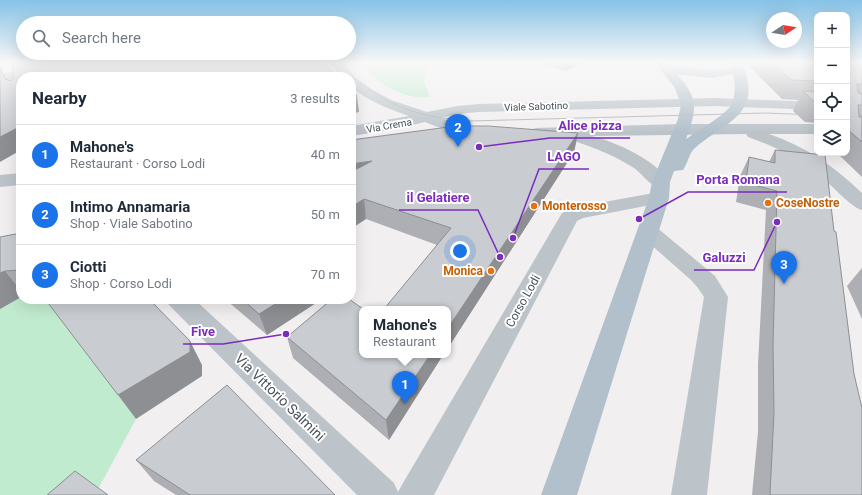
<!DOCTYPE html>
<html lang="en">
<head>
<meta charset="utf-8">
<style>
  :root { --surface:#fff; --page:#f6f6f7; --text:#1f2937; --muted:#747a83; --line:#e0e1e3; --accent:#1a73e8 }
  body { margin:0; font-family:Roboto,sans-serif; background:var(--page); color:var(--text) }
  .controls { position:absolute; right:12px; top:12px; display:grid; overflow:hidden; border-radius:8px; box-shadow:0 4px 16px #0002 }
  .controls button { width:36px; height:36px; display:grid; place-items:center; padding:0; border:0; border-bottom:1px solid var(--line); background:var(--surface); color:var(--text); font:20px sans-serif }
  .compass { position:absolute; left:766px; top:12px; width:36px; height:36px; border-radius:50%; background:var(--surface); box-shadow:0 4px 16px #0002; rotate:78deg }
  .you { position:absolute; left:460px; top:251px; width:14px; height:14px; margin:-10px; border:3px solid #fff; border-radius:50%; background:#1a73e8; box-shadow:0 0 0 6px #1a73e833 }
  .badge { display:grid; place-items:center; width:26px; height:26px; border-radius:50%; background:var(--accent); color:#fff; font-size:13px; font-weight:700 }
  .pin { position:absolute; translate:-50% -33px; filter:drop-shadow(0 1px 2px #0008) }
  .pin::after { content:''; position:absolute; top:21px; width:14px; height:12px; background:inherit; clip-path:polygon(0 0,100% 0,50% 100%) }
  .popup { position:absolute; left:359px; top:306px; width:92px; height:52px; box-sizing:border-box; display:grid; place-content:center; border-radius:8px; background:var(--surface); filter:drop-shadow(0 1px 3px #0005); font-size:13px; white-space:nowrap; color:var(--muted) }
  .popup b { font-size:15px; color:var(--text) }
  .popup::after { content:''; position:absolute; left:50%; top:100%; margin-left:-8px; border:8px solid transparent; border-top-color:var(--surface) }
  .list { margin:0; padding:0; list-style:none }
  h2 { display:flex; justify-content:space-between; align-items:center; height:52px; margin:0; padding:0 16px; font-size:17px }
  h2 small { font-size:13px; font-weight:400; color:var(--muted) }
  .list li { display:grid; grid-template-columns:26px 1fr auto; gap:12px; align-items:center; box-sizing:border-box; height:60px; padding:0 16px; border-top:1px solid var(--line) }
  .list b { display:block; font-size:15px; white-space:nowrap }
  .list p { margin:0; font-size:13px; white-space:nowrap; color:var(--muted) }
  .list em { font-size:13px; font-style:normal; color:var(--muted) }
  .icon { flex:none; width:22px; height:22px; fill:none; stroke:currentColor; stroke-width:2; stroke-linecap:round; stroke-linejoin:round }
  .map { position:relative; flex:none; width:862px; height:495px; overflow:hidden }
  .search { position:absolute; background:var(--surface); box-shadow:0 4px 16px #0002; left:16px; top:16px; width:340px; height:44px; display:flex; align-items:center; gap:10px; box-sizing:border-box; padding:0 14px; border-radius:22px; color:var(--muted); font-size:15px }
  .panel { position:absolute; background:var(--surface); box-shadow:0 4px 16px #0002; left:16px; top:72px; width:340px; height:232px; border-radius:16px }
  .map>svg:first-child { display:block }
</style>
</head>
<body>
<div class="map">
<svg width="862" height="495" viewBox="0 0 862 495">
  <rect width="100%" height="100%" fill="#f1efef"/>
  <!-- green -->
  <g fill="#c1ebcf">
    <path d="M362,63H426L424,83L430,97C403,100 377,84 362,63Z"/>
    <polygon points="21,297 21,299 46,299 136,419 97,491 92,495 0,495 0,309"/>
  </g>
  <g fill="none" stroke-linecap="round" stroke-linejoin="round">
    <!-- minor -->
    <g fill="#bcc4ca" fill-rule="evenodd">
      <polygon points="52,63 78,63 72,67 0,82 0,74"/>
      <path d="M331,63H344L354,77L373,90L391,100L427,112L457,106L479,104L715,98L817,102V110L715,106L479,112L457,114L441,118L461,126L482,130L484,133L482,136L476,138L456,134L425,122L391,130L351,136V126L409,116C389,109 368,101 351,87V77H341Z"/>
      <path d="M682,124H817V134H769C805,146 835,167 862,193V210C850,207 829,182 817,173C796,157 773,146 748,137L746,134L592,136C618,143 654,159 670,182L668,186C663,187 660,188 655,186C648,183 641,173 634,168C615,156 596,148 574,141L573,137L536,138L530,136L528,133L530,130L536,128Z"/>
      <polygon points="21,173 21,185 0,187 0,175"/>
      <polygon points="659,192 666,194 669,198 666,202 583,218 577,221 434,495 357,495 169,305 166,299 194,299 394,483 398,492 403,483 562,213 577,207"/>
      <polygon points="648,224 655,226 715,276 728,297 707,495 671,495 704,297 698,288 691,280 641,236 637,231 641,226"/>
    </g>
    <!-- major -->
    <path fill="#b1c0cb" fill-rule="evenodd" d="M655,63C681,63 705,75 731,67L730,63H742C764,115 726,121 695,148C689,153 688,163 683,170L674,171L670,182L669,198L577,495H541L649,198L652,182L678,119L681,105L675,88ZM677,74L711,78L733,74C735,84 736,96 731,105C728,113 695,133 686,139C697,109 699,99 677,74Z"/>
    <!-- tram -->
    <g stroke="#b2b5b8" stroke-width="1">
      <polyline points="332,63 343,77"/>
      <path d="M340,63C375,104 418,118 471,121L765,113L817,115"/>
    </g>
  </g>
  <!-- wall -->
  <g fill="#adafb4">
    <polygon points="539,63 583,63 565,71"/>
    <polygon points="746,63 817,63 817,123 805,122 793,111 798,100 782,99"/>
    <polygon points="847,63 862,63 862,177 837,153 847,153"/>
    <polygon points="578,133 574,152 448,348 448,309 437,245 366,219 351,140"/>
    <polygon points="775,150 862,495 752,495 758,432 758,365 766,210 736,202 740,176 749,157 769,162"/>
    <polygon points="21,233 21,297 0,309 0,237"/>
    <polygon points="862,268 862,319 847,286"/>
    <polygon points="225,299 322,299 267,335"/>
    <polygon points="287,337 362,355 443,355 389,440 293,358"/>
    <polygon points="136,460 335,495 176,495 154,481"/>
  </g>
  <!-- shaded-wall -->
  <g fill="#8d8f92">
    <polygon points="567,63 583,63 565,71"/>
    <polygon points="0,65 3,72 2,72 8,82 15,96 0,73"/>
    <polygon points="357,95 359,112 351,114 351,96"/>
    <polygon points="21,126 21,150 0,162 0,137"/>
    <polygon points="578,133 574,152 448,348 448,328"/>
    <polygon points="372,161 351,183 351,164"/>
    <polygon points="364,199 366,219 351,229 351,207"/>
    <polygon points="5,271 21,291 21,297 0,309 0,273"/>
    <polygon points="283,299 322,299 267,335 259,314"/>
    <polygon points="190,341 202,365 202,376 136,419 118,395"/>
    <polygon points="430,355 443,355 389,440 386,420"/>
  </g>
  <!-- building -->
  <g fill="#c9ccd1" stroke="#8d8f92">
    <polygon points="13,63 323,63 338,77 21,77 21,126 0,137 0,69 5,79 11,81 13,79"/>
    <polygon points="773,63 817,63 817,81 791,80"/>
    <polygon points="847,63 862,63 862,84 857,84 858,93 862,94 862,105 858,105 859,117 862,117 862,142 847,129"/>
    <polygon points="351,89 357,95 351,96"/>
    <polygon points="803,91 817,92 817,103 816,103"/>
    <polygon points="456,126 488,126 578,133 448,328 448,309 384,309 451,228 364,199 351,207 351,172 372,161 351,164 351,140"/>
    <polygon points="775,150 825,155 834,231 836,232 854,374 862,408 862,495 772,495 770,494 774,413 773,345 777,191 746,183 749,157 775,163"/>
    <polygon points="21,233 21,270 5,271 0,273 0,237"/>
    <polygon points="45,299 149,299 190,341 190,352 118,395"/>
    <polygon points="242,299 283,299 259,314"/>
    <polygon points="332,299 349,299 363,309 362,309 362,355 430,355 386,420 287,337"/>
    <polygon points="227,385 335,495 190,495 136,460"/>
    <polygon points="75,471 108,495 47,495"/>
  </g>
  <!-- sky -->
  <linearGradient id="sky" x2="0" y2="1"><stop stop-color="#86c2e6"/><stop offset="0.47" stop-color="#f9f8f8"/><stop offset="1" stop-color="#f9f8f8" stop-opacity="0"/></linearGradient>
  <rect width="862" height="133" fill="url(#sky)"/>
  <!-- markers -->
  <g fill="#e8710a" stroke="#fff" stroke-width="1.5">
    <circle cx="768" cy="203" r="4"/>
    <circle cx="534" cy="206" r="4"/>
    <circle cx="491" cy="271" r="4"/>
  </g>
  <g text-anchor="middle" stroke-width="4" stroke-linejoin="round" paint-order="stroke">
    <!-- far-street labels -->
    <g font-size="10" fill="#49535a" stroke="#fff">
      <text transform="translate(536 106) rotate(-2)" y="4">Viale Sabotino</text>
      <text transform="translate(389 125) rotate(-10)" y="4">Via Crema</text>
    </g>
    <!-- food labels -->
    <g font-size="12" font-weight="bold" fill="#c56008" stroke="#fff" text-anchor="start">
      <text x="776" y="207">CoseNostre</text>
      <text x="542" y="210">Monterosso</text>
      <text x="483" y="275" text-anchor="end">Monica</text>
    </g>
    <!-- street labels -->
    <g font-size="12" fill="#49535a" stroke="#fff">
      <text transform="translate(523 301) rotate(-61)" y="4">Corso Lodi</text>
    </g>
    <!-- near-street labels -->
    <g font-size="14" fill="#49535a" stroke="#fff">
      <text transform="translate(280 397) rotate(44)" y="5">Via Vittorio Salmini</text>
    </g>
  </g>
  <!-- callouts -->
  <path fill="none" stroke="#7b2cbf" stroke-width="1.5" d="M479 147L550 138H630M513 238L539 169H589M639 219L688 192H787M500 257L478 210H399M777 222L754 270H694M286 334L223 344H183"/>
  <g fill="#7b2cbf" stroke="#fff" stroke-width="1.5">
    <circle cx="479" cy="147" r="4"/>
    <circle cx="513" cy="238" r="4"/>
    <circle cx="639" cy="219" r="4"/>
    <circle cx="500" cy="257" r="4"/>
    <circle cx="777" cy="222" r="4"/>
    <circle cx="286" cy="334" r="4"/>
  </g>
  <g font-size="13" text-anchor="middle" font-weight="bold" fill="#7b2cbf" stroke="#fff" stroke-width="4" stroke-linejoin="round" paint-order="stroke">
    <text x="590" y="130">Alice pizza</text>
    <text x="564" y="161">LAGO</text>
    <text x="738" y="184">Porta Romana</text>
    <text x="438" y="202">il Gelatiere</text>
    <text x="724" y="262">Galuzzi</text>
    <text x="203" y="336">Five</text>
  </g>
</svg>
<div class="controls">
<button>+</button>
<button>−</button>
<button><svg class="icon" aria-label="locate" viewBox="0 0 24 24"><circle cx="12" cy="12" r="6"/><path d="M12 2v4M12 18v4M2 12h4M18 12h4"/></svg></button>
<button><svg class="icon" aria-label="layers" viewBox="0 0 24 24"><path d="M12 4l9 5-9 5-9-5zM3 14l9 5 9-5"/></svg></button>
</div>
<svg class="compass" viewBox="-18 -18 36 36"><path d="M0-13l5 13h-10z" fill="#e53935"/><path d="M0 13l5-13h-10z" fill="#747a83"/></svg>
<div class="you"></div>
<div class="pin badge" style="left:405px;top:404px">1</div>
<div class="popup"><b>Mahone's</b>Restaurant</div>
<div class="pin badge" style="left:458px;top:147px">2</div>
<div class="pin badge" style="left:784px;top:284px">3</div>
<div class="search"><svg class="icon" aria-label="search" viewBox="0 0 24 24"><circle cx="10" cy="10" r="6"/><path d="M15 15l6 6"/></svg>Search here</div>
<section class="panel">
<h2>Nearby<small>3 results</small></h2>
<ul class="list">
<li><span class="badge">1</span><div><b>Mahone's</b><p>Restaurant · Corso Lodi</p></div><em>40 m</em></li>
<li><span class="badge">2</span><div><b>Intimo Annamaria</b><p>Shop · Viale Sabotino</p></div><em>50 m</em></li>
<li><span class="badge">3</span><div><b>Ciotti</b><p>Shop · Corso Lodi</p></div><em>70 m</em></li>
</ul>
</section>
</div>
</body>
</html>
